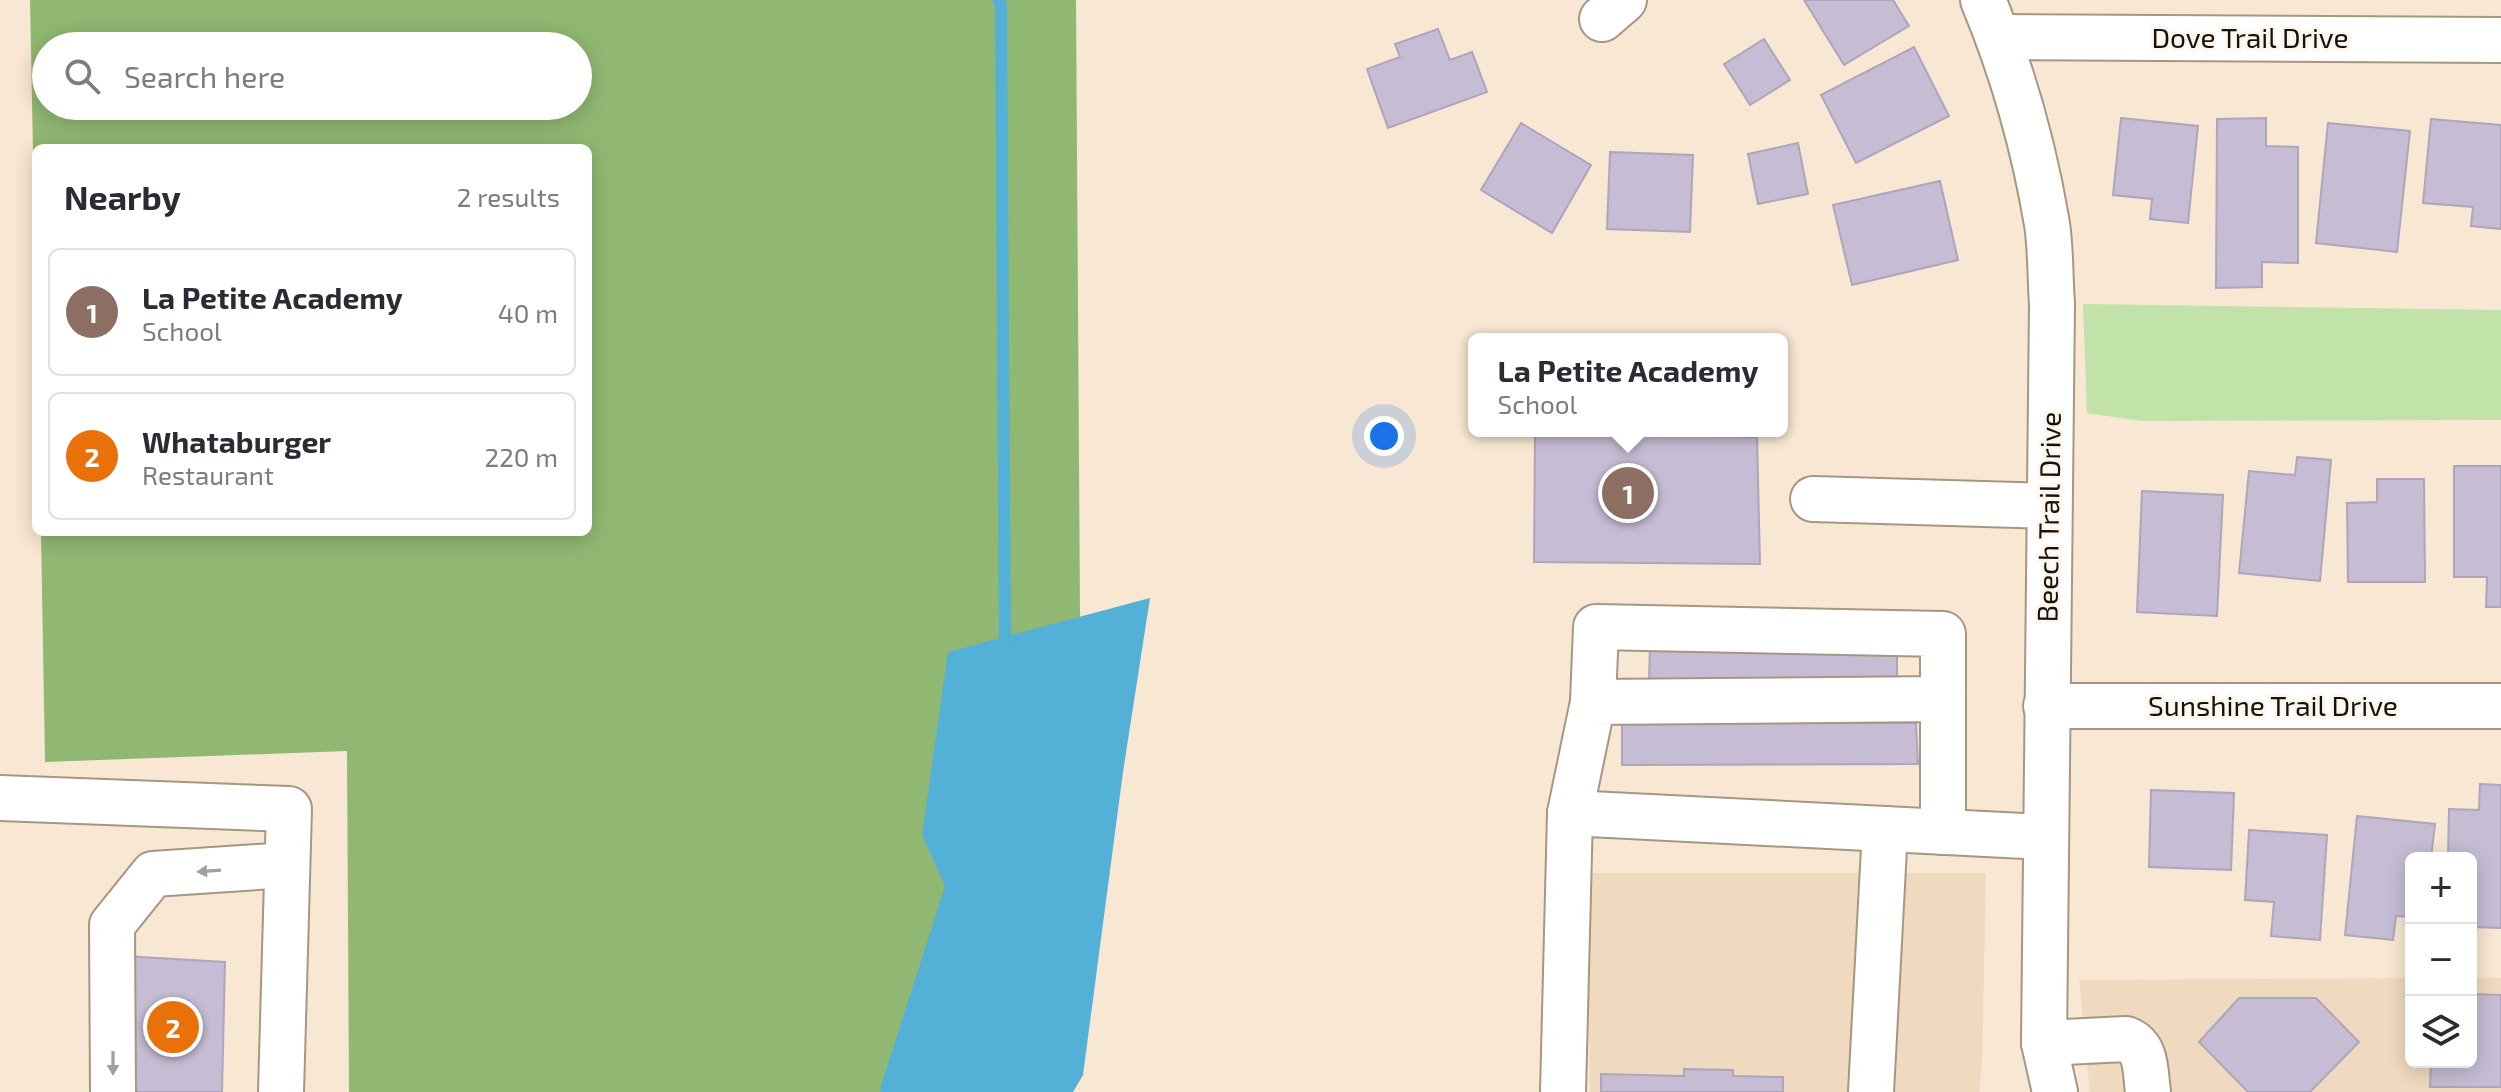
<!DOCTYPE html>
<html lang="en">
<head>
<meta charset="utf-8">
<style>
  :root { --surface:#fff; --page:#f7f7f7; --text:#2b2b33; --muted:#7c7c81; --line:#e1e1e2; --accent:#7c3aed }
  body { margin:0; font-family:"Exo 2",sans-serif; background:var(--page); color:var(--text) }
  .controls { position:absolute; right:24px; bottom:24px; display:grid; overflow:hidden; border-radius:12px; box-shadow:0 4px 20px #0003 }
  .controls button { width:72px; height:72px; display:grid; place-items:center; padding:0; border:0; border-bottom:2px solid var(--line); background:var(--surface); color:var(--text); font:40px sans-serif }
  .you { position:absolute; left:1384px; top:436px; width:28px; height:28px; margin:-20px; border:6px solid #fff; border-radius:50%; background:#1a73e8; box-shadow:0 0 0 12px #1a73e833 }
  .badge { display:grid; place-items:center; width:52px; height:52px; border-radius:50%; background:var(--accent); color:#fff; font-size:26px; font-weight:700 }
  .pin { position:absolute; translate:-50% -50%; border:4px solid #fff; box-shadow:0 2px 8px #0006 }
  .popup { position:absolute; left:1468px; top:333px; width:320px; height:104px; box-sizing:border-box; display:grid; place-content:center; border-radius:12px; background:var(--surface); filter:drop-shadow(0 2px 6px #0005); font-size:26px; white-space:nowrap; color:var(--muted) }
  .popup b { font-size:30px; color:var(--text) }
  .popup::after { content:''; position:absolute; left:50%; top:100%; margin-left:-16px; border:16px solid transparent; border-top-color:var(--surface) }
  .list { margin:0; padding:0; list-style:none }
  h2 { display:flex; justify-content:space-between; align-items:center; height:104px; margin:0; padding:0 32px; font-size:34px }
  h2 small { font-size:26px; font-weight:400; color:var(--muted) }
  .list li { display:grid; grid-template-columns:52px 1fr auto; gap:24px; align-items:center; box-sizing:border-box; height:128px; margin:0 16px 16px; padding:0 16px; border:2px solid var(--line); border-radius:12px }
  .list b { display:block; font-size:30px; white-space:nowrap }
  .list p { margin:0; font-size:26px; white-space:nowrap; color:var(--muted) }
  .list em { font-size:26px; font-style:normal; color:var(--muted) }
  .icon { flex:none; width:44px; height:44px; fill:none; stroke:currentColor; stroke-width:2; stroke-linecap:round; stroke-linejoin:round }
  .map { position:relative; flex:none; width:2501px; height:1092px; overflow:hidden }
  .search { position:absolute; background:var(--surface); box-shadow:0 4px 20px #0003; left:32px; top:32px; width:560px; height:88px; display:flex; align-items:center; gap:20px; box-sizing:border-box; padding:0 28px; border-radius:44px; color:var(--muted); font-size:30px }
  .panel { position:absolute; background:var(--surface); box-shadow:0 4px 20px #0003; left:32px; top:144px; width:560px; height:392px; border-radius:12px }
  .map>svg:first-child { display:block }
</style>
</head>
<body>
<div class="map">
<svg width="2501" height="1092" viewBox="0 0 2501 1092">
  <rect width="100%" height="100%" fill="#f8e7d2"/>
  <!-- built -->
  <g fill="#f0dabf">
    <polygon points="1587,873 1986,873 1982,1066 1979,1092 1590,1092"/>
    <polygon points="2411,978 2411,1062 2471,1062 2471,978 2501,978 2501,1092 2090,1092 2079,980"/>
  </g>
  <!-- green -->
  <polygon fill="#c1e2a9" points="2083,304 2501,310 2501,420 2141,421 2087,413"/>
  <!-- forest -->
  <path fill="#91b872" fill-rule="evenodd" d="M30,0H1076L1080,616L1073,1092H349L347,751L45,762L41,532H588V148H36V303ZM46,46H578V106H46Z"/>
  <!-- water -->
  <polygon fill="#53b0d7" points="1150,598 1123,772 1083,1075 1073,1092 882,1092 880,1089 945,886 922,835 948,652"/>
  <g fill="none" stroke-linecap="round" stroke-linejoin="round">
    <!-- stream -->
    <polyline stroke="#53b0d7" stroke-width="12" points="999,0 1001,6 1005,652"/>
  </g>
  <!-- building -->
  <g fill="#c6bdd4" stroke="#aea5bc" stroke-width="2">
    <polygon points="1804,0 1893,0 1909,26 1844,65"/>
    <polygon points="1438,29 1450,60 1472,52 1487,92 1388,128 1367,69 1400,57 1395,44"/>
    <polygon points="1764,39 1790,80 1750,105 1724,64"/>
    <polygon points="1914,47 1949,116 1856,163 1821,95"/>
    <polygon points="2121,118 2198,126 2188,223 2150,219 2152,199 2113,195"/>
    <polygon points="2266,118 2266,146 2298,147 2298,263 2262,262 2262,287 2216,288 2217,119"/>
    <polygon points="2431,119 2501,125 2501,229 2471,226 2473,207 2423,203"/>
    <polygon points="1521,123 1591,165 1552,233 1481,190"/>
    <polygon points="2328,123 2410,131 2397,252 2316,243"/>
    <polygon points="1798,143 1808,194 1758,204 1748,154"/>
    <polygon points="1610,152 1693,155 1690,232 1607,229"/>
    <polygon points="1940,181 1958,260 1852,285 1833,205"/>
    <polygon points="1535,431 1757,437 1760,564 1534,562"/>
    <polygon points="2297,457 2331,460 2320,581 2239,573 2249,471 2295,475"/>
    <polygon points="2454,466 2501,466 2501,607 2486,607 2487,577 2454,577"/>
    <polygon points="2377,479 2424,479 2425,582 2348,582 2347,503 2377,502"/>
    <polygon points="2142,491 2223,495 2217,616 2137,612"/>
    <polygon points="1650,646 1897,651 1897,686 1649,683"/>
    <polygon points="1622,722 1916,723 1918,764 1622,765"/>
    <polygon points="2480,784 2501,785 2501,928 2471,927 2471,858 2448,858 2449,809 2479,810"/>
    <polygon points="2151,790 2234,793 2231,870 2149,867"/>
    <polygon points="2357,816 2435,824 2431,858 2411,858 2411,917 2396,916 2393,940 2345,935"/>
    <polygon points="2249,830 2327,835 2320,940 2271,936 2274,902 2245,900"/>
    <polygon points="123,956 225,962 222,1092 123,1092"/>
    <polygon points="2471,994 2501,995 2501,1087 2430,1087 2431,1062 2471,1062"/>
    <polygon points="2239,998 2316,998 2359,1042 2310,1092 2248,1092 2199,1042"/>
    <polygon points="1684,1069 1733,1070 1733,1076 1783,1077 1783,1092 1601,1092 1601,1074 1684,1076"/>
  </g>
  <g fill="none" stroke-linecap="round" stroke-linejoin="round">
    <defs>
      <g id="minor">
        <path d="M1983,0C2013,72 2034,147 2047,224C2051,250 2050,278 2052,304L2044,1043L2055,1092"/>
        <polyline points="1602,19 1624,0"/>
        <polyline points="1998,37 2501,40"/>
        <polyline points="1813,499 2049,506"/>
        <polyline points="1593,702 1596,627 1943,634 1943,699"/>
        <polyline points="2046,706 2501,706"/>
        <polyline points="0,798 289,809 281,1092"/>
        <polyline points="1570,813 1593,702 1943,699 1943,832"/>
        <path d="M2044,1043L2126,1039C2148,1047 2145,1072 2148,1092"/>
        <polyline points="113,1092 112,925 153,874 287,865"/>
        <polyline points="1563,1092 1570,813 2045,837"/>
        <polyline points="1871,1092 1885,829"/>
      </g>
    </defs>
    <!-- minor casing -->
    <use href="#minor" stroke="#a69683" stroke-width="48"/>
    <!-- minor -->
    <use href="#minor" stroke="#fff" stroke-width="44"/>
  </g>
  <!-- one-way arrows -->
  <defs><path id="oneway-solid" d="M-6-.8H1V-3.2L6.5 0L1 3.2V.8H-6Z" transform="scale(2)"/></defs>
  <g fill="#a2a09d">
    <use href="#oneway-solid" transform="translate(209 871) rotate(176)"/>
    <use href="#oneway-solid" transform="translate(113 1063) rotate(90)"/>
  </g>
  <g text-anchor="middle" stroke-width="6" stroke-linejoin="round" paint-order="stroke">
    <!-- street labels -->
    <g font-size="28" fill="#17110a" stroke="#fdf6ee">
      <text x="2250" y="48">Dove Trail Drive</text>
      <text transform="translate(2049 517) rotate(-89)" y="10">Beech Trail Drive</text>
      <text x="2273" y="716">Sunshine Trail Drive</text>
    </g>
  </g>
</svg>
<div class="controls">
<button>+</button>
<button>−</button>
<button><svg class="icon" aria-label="layers" viewBox="0 0 24 24"><path d="M12 4l9 5-9 5-9-5zM3 14l9 5 9-5"/></svg></button>
</div>
<div class="you"></div>
<div class="pin badge" style="left:1628px;top:493px;background:#8d6e63">1</div>
<div class="popup"><b>La Petite Academy</b>School</div>
<div class="pin badge" style="left:173px;top:1027px;background:#e8710a">2</div>
<div class="search"><svg class="icon" aria-label="search" viewBox="0 0 24 24"><circle cx="10" cy="10" r="6"/><path d="M15 15l6 6"/></svg>Search here</div>
<section class="panel">
<h2>Nearby<small>2 results</small></h2>
<ul class="list">
<li><span class="badge" style="background:#8d6e63">1</span><div><b>La Petite Academy</b><p>School</p></div><em>40 m</em></li>
<li><span class="badge" style="background:#e8710a">2</span><div><b>Whataburger</b><p>Restaurant</p></div><em>220 m</em></li>
</ul>
</section>
</div>
</body>
</html>
